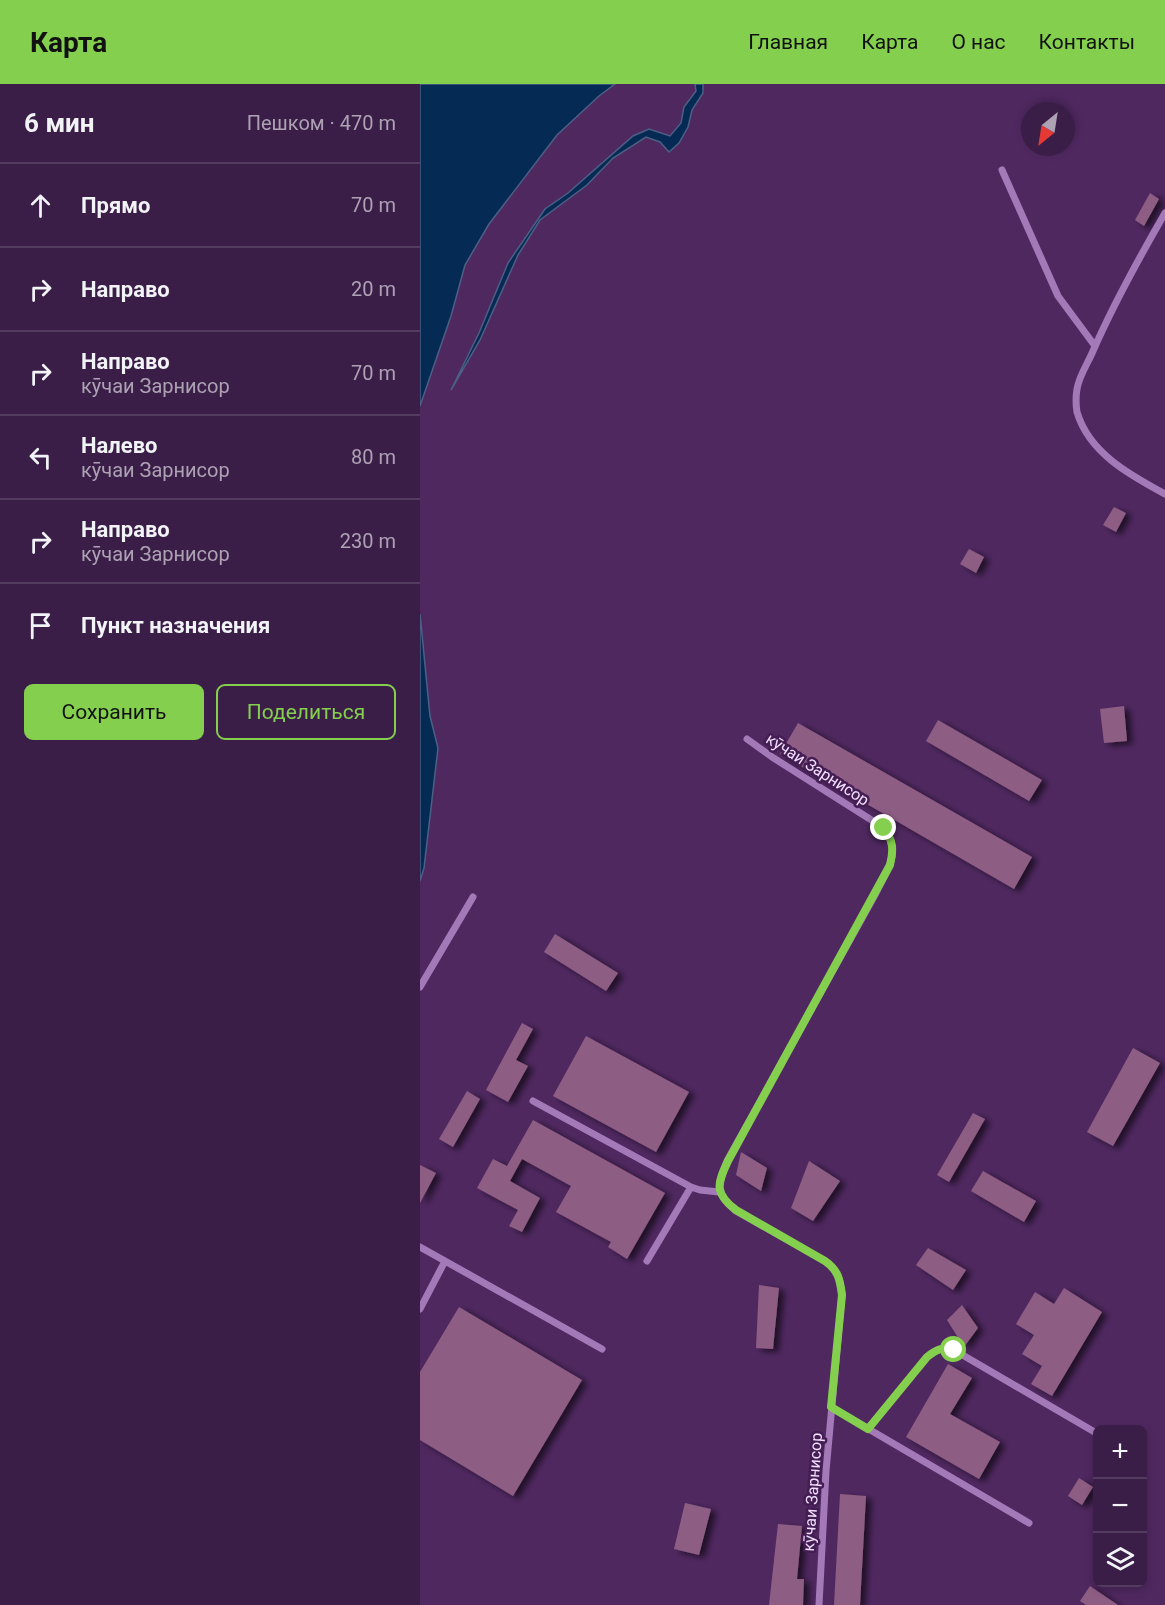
<!DOCTYPE html>
<html lang="ru">
<meta charset="utf-8">
<style>
:root{--surface:#3b1e48;--page:#462b52;--text:#f1f3f6;--muted:#aca2b4;--line:#543c60;--accent:#84cf4d}
body{margin:0;font-family:Roboto,sans-serif;background:var(--page);color:var(--text)}
.controls{position:absolute;right:18px;bottom:18px;display:grid;overflow:hidden;border-radius:9px;box-shadow:0 3px 9px #0003}
.controls button{width:54px;height:54px;display:grid;place-items:center;padding:0;border:0;border-bottom:2px solid var(--line);background:var(--surface);color:var(--text);font:30px sans-serif}
.compass{position:absolute;left:601px;top:18px;width:54px;height:54px;border-radius:50%;background:var(--surface);box-shadow:0 3px 9px #0003;rotate:210deg}
.stop{position:absolute;width:18px;height:18px;margin:-14px;border:4px solid #84cf4d;border-radius:50%;background:#fff}
.stop.end{background:#84cf4d;border-color:#fff;box-shadow:0 2px 6px #0008}
.list{margin:0;padding:0;list-style:none}
h2{display:flex;justify-content:space-between;align-items:center;height:78px;margin:0;padding:0 24px;font-size:26px}
h2 small{font-size:20px;font-weight:400;color:var(--muted)}
.list li{display:grid;grid-template-columns:39px 1fr auto;gap:18px;align-items:center;box-sizing:border-box;height:84px;padding:0 24px;border-top:2px solid var(--line)}
.list b{display:block;font-size:22px;white-space:nowrap}
.list p{margin:0;font-size:20px;white-space:nowrap;color:var(--muted)}
.list em{font-size:20px;font-style:normal;color:var(--muted)}
.actions{display:flex;gap:12px;padding:18px 24px}
.actions a{flex:1;padding:14px 0;border:2px solid var(--accent);border-radius:9px;text-align:center;font-size:21px;color:var(--accent)}
.actions .main{background:var(--accent);color:#111}
.icon{flex:none;width:33px;height:33px;fill:none;stroke:currentColor;stroke-width:2;stroke-linecap:round;stroke-linejoin:round}
.map{position:relative;flex:none;width:745px;height:1521px;overflow:hidden}
header{display:flex;align-items:center;gap:36px;box-sizing:border-box;height:84px;padding:0 30px;background:var(--accent);color:#111}
header strong{font-size:28px}
nav{display:flex;gap:33px;margin-inline-start:auto;font-size:21px}
main{display:flex}
aside{flex:1;background:var(--surface)}
.map>svg:first-child{display:block}
.water{fill:#052a53;stroke:#4c6085;stroke-width:1.5}
.building{fill:#8e5d84;filter:url(#shadow)}
.lines{fill:none;stroke-linecap:round;stroke-linejoin:round}
.service{stroke:#a379b8;stroke-width:7}
.route{stroke:#84cf4d;stroke-width:8}
.labels{text-anchor:middle;stroke-width:5;stroke-linejoin:round;paint-order:stroke}
.street-label{font-size:16px;fill:#f1dffb;stroke:#441d55}
</style>
<header>
<strong>Карта</strong>
<nav><a>Главная</a><a>Карта</a><a>О нас</a><a>Контакты</a></nav>
</header>
<main>
<aside>
<h2>6 мин<small>Пешком · 470 m</small></h2>
<ul class="list">
<li><svg class="icon" aria-label="ahead" viewBox="0 0 24 24"><path d="M12 20V5M6 11l6-6 6 6"/></svg><div><b>Прямо</b></div><em>70 m</em></li>
<li><svg class="icon" aria-label="right" viewBox="0 0 24 24"><path d="M7 20v-9h11M14 6l5 5-5 5"/></svg><div><b>Направо</b></div><em>20 m</em></li>
<li><svg class="icon" aria-label="right" viewBox="0 0 24 24"><path d="M7 20v-9h11M14 6l5 5-5 5"/></svg><div><b>Направо</b><p>кӯчаи Зарнисор</p></div><em>70 m</em></li>
<li><svg class="icon" aria-label="left" viewBox="0 0 24 24"><path d="M17 20v-9H6M10 6l-5 5 5 5"/></svg><div><b>Налево</b><p>кӯчаи Зарнисор</p></div><em>80 m</em></li>
<li><svg class="icon" aria-label="right" viewBox="0 0 24 24"><path d="M7 20v-9h11M14 6l5 5-5 5"/></svg><div><b>Направо</b><p>кӯчаи Зарнисор</p></div><em>230 m</em></li>
<li><svg class="icon" aria-label="arrive" viewBox="0 0 24 24"><path d="M6 21V4h12l-3 4 3 4H6"/></svg><div><b>Пункт назначения</b></div></li>
</ul>
<div class="actions"><a class="main">Сохранить</a><a>Поделиться</a></div>
</aside>
<div class="map">
<svg width="745" height="1521" viewBox="0 0 745 1521">
<defs>
<filter id="shadow"><feDropShadow dx="5.5" dy="3" stdDeviation="3" flood-color="#0009"/></filter>
</defs>
<rect width="100%" height="100%" fill="#4f2860"/>
<path class="water" d="M0,0H195L179,12L137,51L69,140L45,181L31,232L0,322Z
M275,0H283V9L272,26L268,43L259,59L249,68L240,58L226,53L193,74L167,101L120,136L98,171L60,256L31,306L59,249L88,179L125,125L148,109L213,52L229,45L250,52L261,39L264,23L276,7Z
M0,530L10,632L18,664L4,784L0,797Z"/>
<path class="building" d="M730,109L739,115L724,142L715,136Z
M694,423L706,429L696,448L683,441Z
M549,465L564,473L556,489L540,480Z
M704,622L707,657L684,659L680,625Z
M518,636L622,696L609,717L506,657Z
M378,639L612,773L594,805L360,670Z
M135,850L198,889L186,907L124,868Z
M102,939L113,945L96,976L108,982L88,1018L66,1006Z
M166,952L269,1008L236,1068L133,1012Z
M713,964L740,979L693,1062L667,1048Z
M47,1007L60,1015L33,1063L19,1055Z
M553,1029L565,1035L529,1098L517,1091Z
M113,1036L245,1109L207,1175L188,1163L191,1158L136,1128L151,1102L102,1075L90,1097L120,1114L102,1148L89,1142L98,1126L57,1104L73,1075L87,1082Z
M321,1068L347,1084L341,1107L316,1091Z
M389,1077L420,1097L393,1137L371,1124Z
M0,1081L16,1089L0,1119Z
M563,1087L616,1117L604,1138L551,1107Z
M508,1164L546,1186L533,1206L496,1181Z
M339,1201L359,1204L353,1265L336,1264Z
M644,1204L682,1228L632,1312L611,1300L622,1282L602,1270L614,1251L596,1240L615,1208L634,1220Z
M542,1221L558,1244L544,1263L527,1236Z
M39,1223L162,1296L93,1412L0,1356V1288Z
M528,1280L552,1294L530,1330L580,1358L559,1395L486,1353Z
M659,1394L673,1403L662,1421L648,1412Z
M420,1410L446,1412L440,1521H414Z
M265,1419L291,1425L279,1471L254,1465Z
M358,1440L382,1442L377,1495H384L383,1521H349Z
M670,1502L698,1521H666L660,1517Z"/>
<g class="lines">
<path class="service" d="M582,86L638,212L675,262
M745,129C719,174 694,219 673,267C668,279 659,292 657,305C656,311 656,322 657,328C669,369 710,391 745,410
M327,655L352,673L464,744C482,769 468,784 456,809L307,1077C298,1100 294,1110 316,1127L405,1177C418,1186 420,1195 422,1211L406,1387L399,1521
M0,903L53,813
M113,1017L271,1103L280,1106L299,1108
M0,1163L182,1265
M227,1177L271,1103
M0,1225L25,1177
M411,1323L609,1439
M448,1345L507,1273C517,1265 522,1263 534,1266L678,1350"/>
</g>
<g class="lines">
<path class="route" d="M464,744C473,757 474,765 470,781L308,1077C297,1100 294,1109 316,1126L405,1177C418,1186 420,1195 422,1211L411,1323L448,1345L507,1273C517,1265 522,1263 534,1266"/>
</g>
<g class="labels">
<g class="street-label">
<text transform="translate(398 685) rotate(33)" y="6">кӯчаи Зарнисор</text>
<text transform="translate(392 1408) rotate(-86)" y="6">кӯчаи Зарнисор</text>
</g>
</g>
</svg>
<div class="controls">
<button>+</button>
<button>−</button>
<button><svg class="icon" aria-label="layers" viewBox="0 0 24 24"><path d="M12 4l9 5-9 5-9-5zM3 14l9 5 9-5"/></svg></button>
</div>
<svg class="compass" viewBox="-18 -18 36 36"><path d="M0-13l5 13h-10z" fill="#e53935"/><path d="M0 13l5-13h-10z" fill="#aca2b4"/></svg>
<div class="stop" style="left:534px;top:1266px"></div>
<div class="stop end" style="left:464px;top:744px"></div>
</div>
</main>
